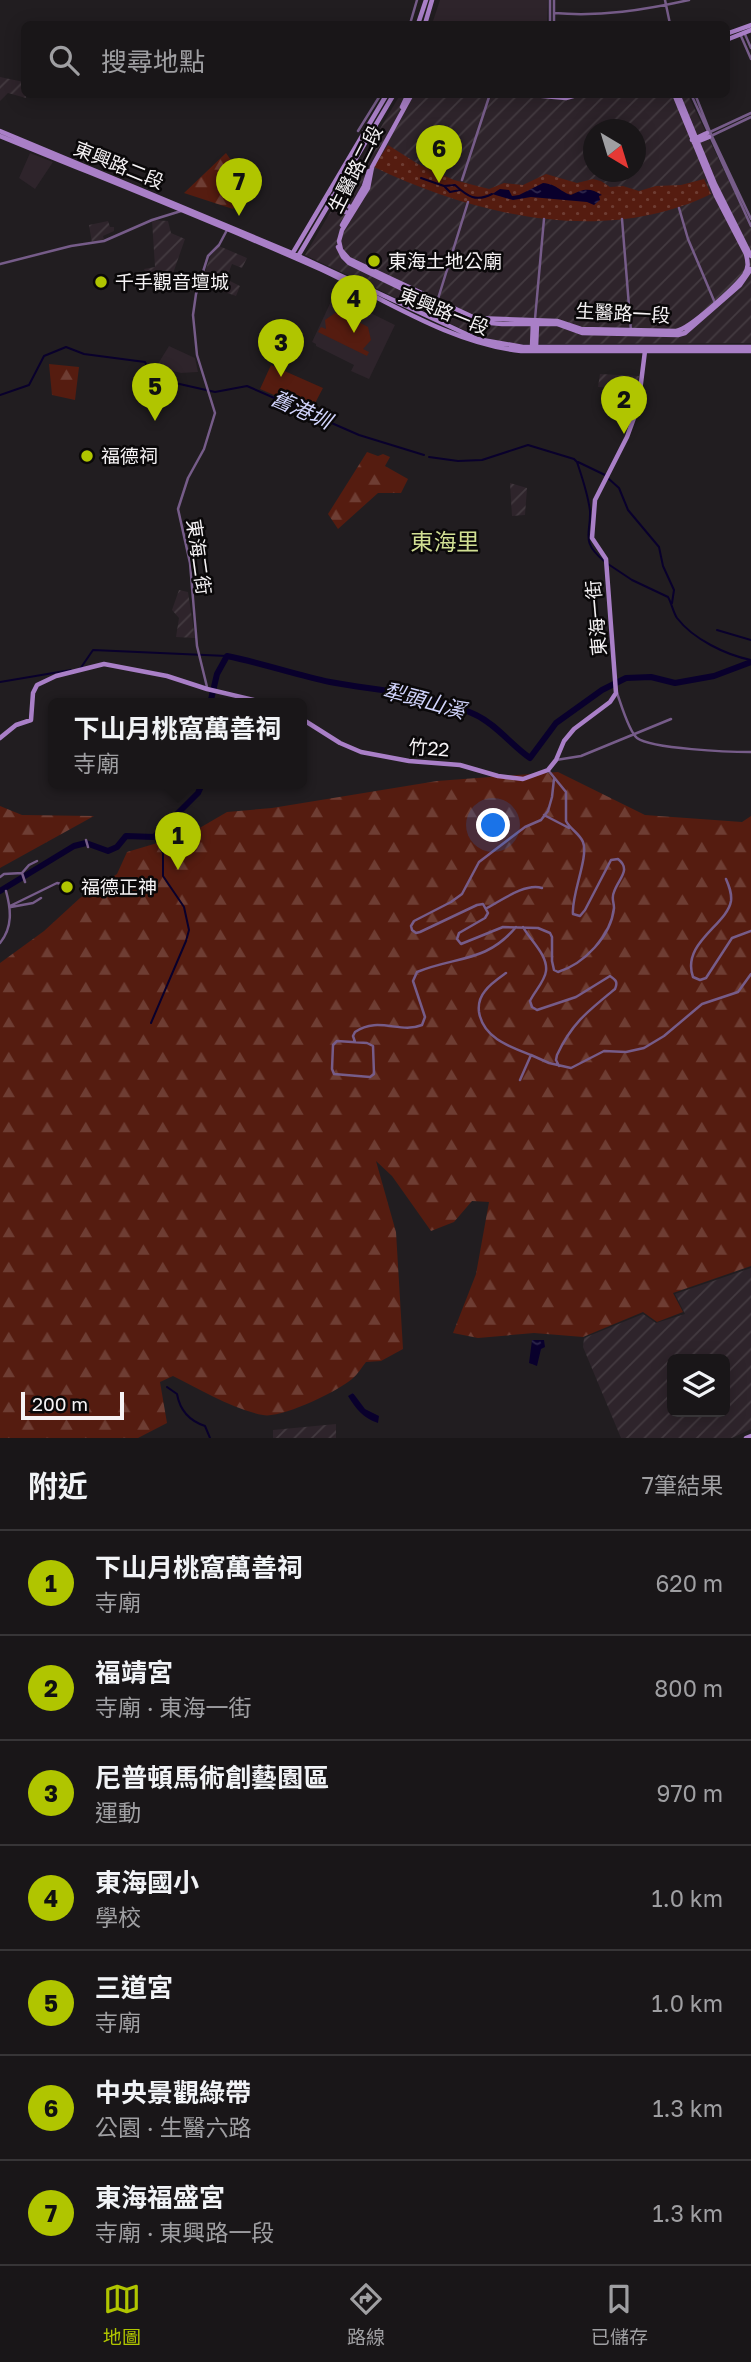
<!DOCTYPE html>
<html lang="zh-TW">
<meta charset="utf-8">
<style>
:root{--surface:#191618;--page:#221f21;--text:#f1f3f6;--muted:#9f9fa2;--line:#373537;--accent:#b0c500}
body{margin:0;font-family:"Golos Text","Noto Sans TC",sans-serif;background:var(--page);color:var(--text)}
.controls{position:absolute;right:21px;bottom:21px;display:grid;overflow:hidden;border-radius:10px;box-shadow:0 4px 18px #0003}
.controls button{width:63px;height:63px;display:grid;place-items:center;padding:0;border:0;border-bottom:2px solid var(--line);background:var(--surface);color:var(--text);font:35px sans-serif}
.compass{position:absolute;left:583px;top:119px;width:63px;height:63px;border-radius:50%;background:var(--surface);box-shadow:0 4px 18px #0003;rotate:142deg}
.scale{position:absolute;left:21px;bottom:18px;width:103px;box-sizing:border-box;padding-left:7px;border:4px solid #f5f2f4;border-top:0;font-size:19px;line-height:24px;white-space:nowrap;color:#f5f2f4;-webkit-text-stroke:5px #0a0809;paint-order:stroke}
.you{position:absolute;left:494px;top:826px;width:24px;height:24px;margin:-18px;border:5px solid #fff;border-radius:50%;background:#1a73e8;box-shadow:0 0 0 10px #1a73e833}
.badge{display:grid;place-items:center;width:46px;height:46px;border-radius:50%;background:var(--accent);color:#111;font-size:23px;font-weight:700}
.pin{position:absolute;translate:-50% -58px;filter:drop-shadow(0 2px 4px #0008)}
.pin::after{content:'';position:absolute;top:37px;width:24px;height:21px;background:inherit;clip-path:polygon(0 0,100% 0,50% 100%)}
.popup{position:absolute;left:48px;top:698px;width:259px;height:91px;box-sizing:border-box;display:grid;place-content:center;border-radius:10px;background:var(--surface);filter:drop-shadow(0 2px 5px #0005);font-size:23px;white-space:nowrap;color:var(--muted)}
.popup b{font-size:26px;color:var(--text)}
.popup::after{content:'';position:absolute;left:50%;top:100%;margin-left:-14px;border:14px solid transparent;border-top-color:var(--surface)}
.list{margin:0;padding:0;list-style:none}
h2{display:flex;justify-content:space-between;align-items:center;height:91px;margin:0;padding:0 28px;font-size:30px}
h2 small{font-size:23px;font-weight:400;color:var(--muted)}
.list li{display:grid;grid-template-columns:46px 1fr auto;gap:21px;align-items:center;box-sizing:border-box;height:105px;padding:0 28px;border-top:2px solid var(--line)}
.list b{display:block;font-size:26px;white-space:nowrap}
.list p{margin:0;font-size:23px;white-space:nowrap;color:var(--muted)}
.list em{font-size:23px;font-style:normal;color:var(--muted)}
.icon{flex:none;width:38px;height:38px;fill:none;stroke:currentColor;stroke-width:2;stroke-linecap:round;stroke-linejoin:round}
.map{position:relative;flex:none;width:751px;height:1438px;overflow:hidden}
.search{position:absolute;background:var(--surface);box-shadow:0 4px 18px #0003;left:21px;right:21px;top:21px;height:77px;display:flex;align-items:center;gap:18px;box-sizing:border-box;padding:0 24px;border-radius:10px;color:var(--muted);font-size:26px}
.sheet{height:826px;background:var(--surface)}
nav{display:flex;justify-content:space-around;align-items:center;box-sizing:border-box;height:98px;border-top:2px solid var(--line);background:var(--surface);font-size:19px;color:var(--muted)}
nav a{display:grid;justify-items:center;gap:4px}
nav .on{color:var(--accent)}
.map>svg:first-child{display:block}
.built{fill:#2e242b}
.industrial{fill:url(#industrial-furrows);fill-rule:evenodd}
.grass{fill:#551c10}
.forest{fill:url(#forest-firs)}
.park{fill:url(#park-dots)}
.water{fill:url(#water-ripples)}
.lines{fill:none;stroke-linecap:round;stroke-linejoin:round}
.stream{stroke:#09002c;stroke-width:2}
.river{stroke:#09002c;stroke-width:6}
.street{stroke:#765c89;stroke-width:2.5}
.secondary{stroke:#a97fc7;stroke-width:4.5}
.poi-dot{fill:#b0c500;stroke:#0a0809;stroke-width:2.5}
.labels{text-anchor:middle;stroke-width:5;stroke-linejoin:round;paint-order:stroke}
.street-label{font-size:19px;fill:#f5f2f4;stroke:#0a0809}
.poi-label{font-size:19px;fill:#f5f2f4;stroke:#0a0809;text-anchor:start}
.water-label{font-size:21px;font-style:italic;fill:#d1d4fc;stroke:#0a0809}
.quarter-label{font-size:23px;fill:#d1df93;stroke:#0a0809}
</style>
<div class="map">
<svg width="751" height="1438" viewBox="0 0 751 1438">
<defs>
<pattern id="industrial-furrows" width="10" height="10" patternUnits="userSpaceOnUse" patternTransform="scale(1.75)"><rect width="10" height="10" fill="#2e242b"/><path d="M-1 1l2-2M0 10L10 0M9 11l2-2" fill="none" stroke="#433a40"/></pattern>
<pattern id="forest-firs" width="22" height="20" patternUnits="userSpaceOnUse" patternTransform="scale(1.75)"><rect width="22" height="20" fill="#551c10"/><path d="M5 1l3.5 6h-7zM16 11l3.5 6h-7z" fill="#6e3d33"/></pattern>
<pattern id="park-dots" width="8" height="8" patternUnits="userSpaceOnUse" patternTransform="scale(1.75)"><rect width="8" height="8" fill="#551c10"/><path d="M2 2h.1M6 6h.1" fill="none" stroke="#6e3d33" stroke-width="1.8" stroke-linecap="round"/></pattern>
<pattern id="water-ripples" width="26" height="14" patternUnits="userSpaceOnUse" patternTransform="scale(1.75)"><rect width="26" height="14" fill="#09002c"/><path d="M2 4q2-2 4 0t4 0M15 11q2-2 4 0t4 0" fill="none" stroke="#2d264b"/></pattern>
</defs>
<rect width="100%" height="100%" fill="#211d20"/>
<path class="built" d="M440,0H548L547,24H432Z
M30,153L53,162L35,189L19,178Z
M334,295L395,325L369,379L351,371L354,365L316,346V344L312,342Z
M169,346L195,358L198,372L181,373L156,367Z"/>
<path class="industrial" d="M0,77L24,82L26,98L8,93L0,101Z
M400,95H688L751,227V343L510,344L475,335L305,255ZM594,130H636V172H594Z
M152,220L168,221L171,233L185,239L170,282L152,286L144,269L155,267Z
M108,221L110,227H114V231L103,236L105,242L92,243L89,225Z
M219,246L247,258L242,268L232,264L226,279L240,286L236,296L201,284L210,257Z
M600,374L639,376L638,390L598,387Z
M510,483L527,488L525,515L512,516Z
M179,590L188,592L195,638L176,637L179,618L172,610Z
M751,1268V1429L732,1438H621L583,1347L584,1338L643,1314L656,1323L685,1314L675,1294ZM672,1359H725V1412H672Z
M336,1424V1438H273V1430Z"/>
<path class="grass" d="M335,313H342L368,327L371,340L363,349L369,352L367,356L318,332L321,327L326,329L325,320Z
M271,365L323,388L311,411L260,389Z"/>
<path class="forest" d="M226,153L247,183L233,209L184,193Z
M49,364L79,367L75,400L52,395Z
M367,452L378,456L383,454L390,457L385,466L408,479L401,493H378L338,529L328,514Z
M558,772L645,815L742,822L751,816V1266L673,1293L683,1312L657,1322L643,1312L583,1337L534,1333L478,1338L453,1333L476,1274L489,1202L472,1201L454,1222L431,1231L392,1176L376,1161L396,1232L403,1349L381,1361L366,1362C362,1367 358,1374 352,1379C338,1391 281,1419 263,1415C232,1409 201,1390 173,1376L160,1382L167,1423L138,1438H0V963L44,931L80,898L117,874L127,852L191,833L227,812L272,808L437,781Z
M0,806L22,815L94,816L0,868Z"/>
<path class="park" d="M388,145L418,164L454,180L489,189L504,183L523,185L546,174L577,183L593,179L601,181L610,187L623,186L639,191L656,186L681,185L704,179L711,194C605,246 476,216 374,167Z"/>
<path class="water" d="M543,183C557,184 559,191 571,195C585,188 590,188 602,195L599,196L600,200L594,205L587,202L531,197L513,200L492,194L500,189L509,190L512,196L519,195Z
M532,1340H544L545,1347L541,1349L537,1366L529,1363Z
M353,1393L365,1409L379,1416L378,1423C363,1418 356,1409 348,1396Z"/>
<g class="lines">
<path class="stream" d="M421,178L444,186L455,185C468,197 476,202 492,194
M445,187L450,192L460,190
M0,395L29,385L44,356L66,347L84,354L145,362L153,378L215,392L247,386L359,435L424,455
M429,457L458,461L482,460L528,445L574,459L577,462C582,477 588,494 590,511C591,534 580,541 604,561
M578,462L605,475
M609,479L619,488L628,510L659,547L663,566L674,590L672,603
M608,564L632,580L668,597C672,604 673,612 677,618C693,639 726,655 751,660
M717,630L751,640
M80,669L93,650L227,656
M0,682L71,670
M151,1023L186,941L189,930L184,907L163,876V853L154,837
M167,1387L177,1394C180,1411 190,1421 205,1426L210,1438"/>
<path class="river" d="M210,704L217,674L227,656C262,663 296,675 330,682C378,691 432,693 476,715C497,725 511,745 530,758L556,723L602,690L626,678L651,677L675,683L714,676L751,662
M0,891L74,846L86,843L108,851L117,847L126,836L154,837L198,793L202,784"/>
<path class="street" d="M665,0L670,24
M554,13C601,17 644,10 689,0
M410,24L417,0
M550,24V0
M554,24V0
M744,32L751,48
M741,36L751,59
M691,94L751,226
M695,94L710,132L751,219
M358,131L381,94
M710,132L751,113
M713,135L751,117
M462,180L490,94
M679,208L688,239L715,303
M622,219L631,331
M0,264L71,246L104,241L152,220L181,211
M437,302L468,202
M535,319L544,219
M207,687L197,646L190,563L178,509L188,478L204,449L215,413L197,355L193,315L196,294L208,256L219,245L227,230
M617,693C621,704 629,732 637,738C652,749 730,752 751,752
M556,760L581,756L671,719
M548,770L566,792V821C570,829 580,834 583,842C589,857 571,895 573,914L580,916L585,910L611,860L618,859C632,870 618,879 614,892C611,898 614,902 614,908C611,936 584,964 558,972L554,970L552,961V937L550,933L538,928L503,927L461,944L457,939L459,933L485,918L488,913L483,904L477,905L420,932L416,933L412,930L411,926L414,921L451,902L462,894L479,862L525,827L541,820L548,811L552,797L554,779
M544,815L569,828
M86,840L88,847
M0,877L4,874L22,873
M726,879C729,886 732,893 731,901C727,925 681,943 693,977L700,980L706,978L732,938L751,931
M25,882L22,873L29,865L37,861
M10,906L57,883L66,885
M11,907L33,903L41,898
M487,908C502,900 525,883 542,888
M523,927C530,940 548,955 546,971C545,981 534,992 530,1001L532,1007L537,1010L576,997L610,976C616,980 618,982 615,989C588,1011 572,1023 557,1055L556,1060L559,1066
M0,943C13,927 11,909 6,891
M506,973C499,978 490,984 485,991C480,997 478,1004 479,1012C483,1038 510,1047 531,1055
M337,1041L367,1043L373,1046L374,1074L370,1077L334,1074L332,1069L333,1045Z
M355,1042L353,1036L355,1032C378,1016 400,1034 422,1025L425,1017L413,981L417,972C456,956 486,963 516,927
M520,1080L531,1055L549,1063L571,1068L604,1051L626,1052L644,1048L664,1036L702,1004L738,992L751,974"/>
<path class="secondary" d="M418,24L426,0
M425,24L432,0
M726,34L751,25
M726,40L751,30
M412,94L372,167L368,188L342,230L339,241L341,250L349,259L475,318L557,321L581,329L676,331C690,329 735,287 744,275C749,268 748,262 746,254L716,196L674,94
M521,94L566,98L580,94
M561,94H564
M678,94L715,184L751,256
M402,107L408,94
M0,131L292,253L477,339L523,347H751
M0,136C107,180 215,222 320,269C385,299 449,343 521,351H751
M692,140L707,133
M694,143L709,137
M333,196L353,209
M329,202L349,214
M342,225L364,186L369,171
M338,247L343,257L349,263L468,321L502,324H557L582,333L678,335L685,333L740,285L751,269
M291,256L387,94
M297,258L394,94
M532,347L533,321
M536,347L537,324
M302,719L340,743L361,752L409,761L460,765L498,776L523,779L548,770L556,760L564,741L574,729L610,702L616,693L606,559L592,538L595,500L627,437L638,407L645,351
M0,738L16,725L31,720L33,693L37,685L56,676L104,664L167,676L207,689L271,704
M746,1438L751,1436"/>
</g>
<g class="poi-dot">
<circle cx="374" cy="261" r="7"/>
<circle cx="101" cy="282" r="7"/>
<circle cx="87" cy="456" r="7"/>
<circle cx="67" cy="887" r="7"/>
</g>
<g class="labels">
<g class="street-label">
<text transform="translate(119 165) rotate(22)" y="7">東興路二段</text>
<text transform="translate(355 169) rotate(-63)" y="7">生醫路二段</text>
<text transform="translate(444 311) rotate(22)" y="7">東興路一段</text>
<text transform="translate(623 313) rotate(3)" y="7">生醫路一段</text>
<text transform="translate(199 557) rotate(82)" y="7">東海二街</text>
<text transform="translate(596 618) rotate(-95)" y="7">東海一街</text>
<text transform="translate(429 748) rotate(5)" y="7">竹22</text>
</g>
<g class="poi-label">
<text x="388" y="268">東海土地公廟</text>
<text x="115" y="289">千手觀音壇城</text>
<text x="101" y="463">福德祠</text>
<text x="81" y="894">福德正神</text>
</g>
<g class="water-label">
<text transform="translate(301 410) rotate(24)" y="7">舊港圳</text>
<text transform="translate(424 701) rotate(15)" y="7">犁頭山溪</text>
</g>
<g class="quarter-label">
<text x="445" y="550">東海里</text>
</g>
</g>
</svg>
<div class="controls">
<button><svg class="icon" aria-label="layers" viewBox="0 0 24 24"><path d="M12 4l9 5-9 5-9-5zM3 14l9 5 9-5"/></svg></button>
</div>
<svg class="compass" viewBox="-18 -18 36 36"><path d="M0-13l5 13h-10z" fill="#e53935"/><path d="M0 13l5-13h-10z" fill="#9f9fa2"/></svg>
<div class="scale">200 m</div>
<div class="you"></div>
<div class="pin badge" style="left:178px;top:870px">1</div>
<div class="popup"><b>下山月桃窩萬善祠</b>寺廟</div>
<div class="pin badge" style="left:624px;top:434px">2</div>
<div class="pin badge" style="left:281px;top:377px">3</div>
<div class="pin badge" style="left:354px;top:333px">4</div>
<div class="pin badge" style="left:155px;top:421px">5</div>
<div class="pin badge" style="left:439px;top:183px">6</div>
<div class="pin badge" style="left:239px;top:216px">7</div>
<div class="search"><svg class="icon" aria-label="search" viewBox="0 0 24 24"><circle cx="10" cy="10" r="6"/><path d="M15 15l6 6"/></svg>搜尋地點</div>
</div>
<section class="sheet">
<h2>附近<small>7筆結果</small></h2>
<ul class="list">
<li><span class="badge">1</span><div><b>下山月桃窩萬善祠</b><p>寺廟</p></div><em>620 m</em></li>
<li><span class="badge">2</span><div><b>福靖宮</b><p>寺廟 · 東海一街</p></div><em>800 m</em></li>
<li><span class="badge">3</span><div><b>尼普頓馬術創藝園區</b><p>運動</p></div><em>970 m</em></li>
<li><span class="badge">4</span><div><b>東海國小</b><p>學校</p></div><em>1.0 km</em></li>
<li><span class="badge">5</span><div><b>三道宮</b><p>寺廟</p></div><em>1.0 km</em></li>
<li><span class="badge">6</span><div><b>中央景觀綠帶</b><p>公園 · 生醫六路</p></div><em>1.3 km</em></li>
<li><span class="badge">7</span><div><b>東海福盛宮</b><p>寺廟 · 東興路一段</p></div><em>1.3 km</em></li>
</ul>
</section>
<nav>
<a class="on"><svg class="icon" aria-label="map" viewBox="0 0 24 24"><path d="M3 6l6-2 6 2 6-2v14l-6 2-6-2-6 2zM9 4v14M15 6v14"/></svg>地圖</a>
<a><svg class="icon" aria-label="directions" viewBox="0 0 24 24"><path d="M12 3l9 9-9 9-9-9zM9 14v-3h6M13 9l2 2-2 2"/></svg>路線</a>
<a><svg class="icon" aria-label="saved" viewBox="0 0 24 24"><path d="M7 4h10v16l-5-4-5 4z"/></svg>已儲存</a>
</nav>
